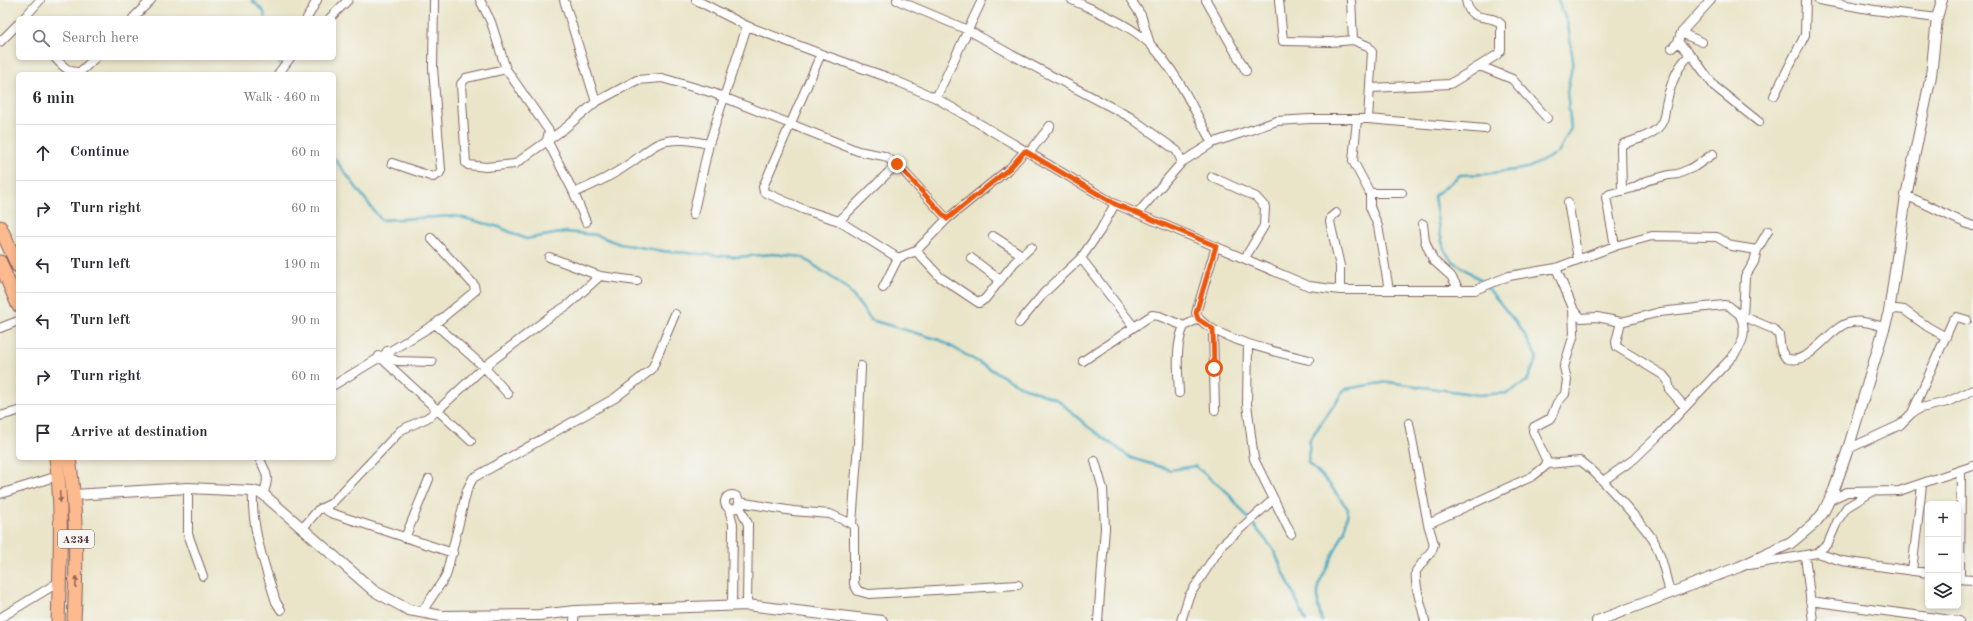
<!DOCTYPE html>
<meta charset="utf-8">
<style>
:root{--surface:#fff;--page:#f7f7f7;--text:#2b2b33;--muted:#7c7c81;--line:#e1e1e2}
body{margin:0;font-family:"Old Standard TT",serif;background:var(--page);color:var(--text)}
.controls{position:absolute;right:12px;bottom:12px;display:grid;overflow:hidden;border-radius:6px;box-shadow:0 2px 6px #0003}
.controls button{width:36px;height:36px;display:grid;place-items:center;padding:0;border:0;border-bottom:1px solid var(--line);background:var(--surface);color:var(--text);font:20px sans-serif}
.stop{position:absolute;width:12px;height:12px;margin:-9px;border:3px solid #ea580c;border-radius:50%;background:#fff}
.stop.end{background:#ea580c;border-color:#fff;box-shadow:0 1px 4px #0008}
.list{margin:0;padding:0;list-style:none}
h2{display:flex;justify-content:space-between;align-items:center;height:52px;margin:0;padding:0 16px;font-size:17px}
h2 small{font-size:13px;font-weight:400;color:var(--muted)}
.list li{display:grid;grid-template-columns:26px 1fr auto;gap:12px;align-items:center;box-sizing:border-box;height:56px;padding:0 16px;border-top:1px solid var(--line)}
.list b{display:block;font-size:15px;white-space:nowrap}
.list em{font-size:13px;font-style:normal;color:var(--muted)}
.icon{flex:none;width:22px;height:22px;fill:none;stroke:currentColor;stroke-width:2;stroke-linecap:round;stroke-linejoin:round}
.map{position:relative;flex:none;width:1973px;height:621px;overflow:hidden}
.search{position:absolute;background:var(--surface);box-shadow:0 2px 6px #0003;left:16px;top:16px;width:320px;height:44px;display:flex;align-items:center;gap:10px;box-sizing:border-box;padding:0 14px;border-radius:6px;color:var(--muted);font-size:15px}
.panel{position:absolute;background:var(--surface);box-shadow:0 2px 6px #0003;left:16px;top:72px;width:320px;height:388px;border-radius:6px}
.map>svg:first-child{display:block}
.lines{fill:none;stroke-linecap:round;stroke-linejoin:round}
.stream{stroke:#42a7c2;stroke-width:2.5}
.minor-casing{stroke:#826462;stroke-width:10}
.tertiary-casing{stroke:#826462;stroke-width:12}
.trunk-casing{stroke:#826462;stroke-width:15}
.minor{stroke:#fff;stroke-width:8}
.tertiary{stroke:#fff;stroke-width:10}
.trunk{stroke:#fcba8e;stroke-width:13}
.oneway{fill:#9a6558}
.route{stroke:#ea580c;stroke-width:5}
.labels{text-anchor:middle;stroke-width:3.5;stroke-linejoin:round;paint-order:stroke}
.shield{fill:#f6f6f2;stroke:#7e6067;stroke-width:1}
.shield-label{font-size:11px;font-weight:bold;fill:#4a1f2b}
</style>
<div class="map">
<svg width="1973" height="621" viewBox="0 0 1973 621">
<rect width="100%" height="100%" fill="#f6f6f2"/>
<filter id="ink" filterUnits="userSpaceOnUse"><feTurbulence type="fractalNoise" baseFrequency=".025" numOctaves="2"/><feDisplacementMap in="SourceGraphic" scale="8" xChannelSelector="R" yChannelSelector="G"/><feConvolveMatrix kernelMatrix="1 2 1 2 8 2 1 2 1" color-interpolation-filters="sRGB"/></filter>
<filter id="wash" filterUnits="userSpaceOnUse"><feTurbulence type="fractalNoise" baseFrequency=".012" numOctaves="4" result="noise"/><feDisplacementMap in="SourceGraphic" scale="16" xChannelSelector="R" yChannelSelector="G"/><feGaussianBlur stdDeviation="0.9" result="paint"/><feColorMatrix in="noise" values="0 0 0 0 0 0 0 0 0 0 0 0 0 0 0 0 0 1.4 0 .05"/><feComposite in="paint" operator="in"/></filter>
<g filter="url(#wash)">
<rect width="100%" height="100%" fill="#eae5c9"/>
<g class="lines">
<path class="stream" d="M252,0L264,12L265,18
M276,58L281,66
M334,158L381,220L456,216L499,227L526,239L566,232L596,235L620,244L663,251L738,257L773,254L802,257L847,288L871,320L940,340L1020,386L1058,400L1087,426L1131,458L1171,470L1195,466L1227,492L1273,549L1306,621
M1484,284C1475,274 1454,264 1449,257C1439,243 1437,213 1434,196L1460,175L1485,174L1528,168L1558,153L1571,128L1567,92L1573,61L1568,25L1558,0
M1322,621L1318,606V586L1345,530L1348,509L1327,481L1308,463L1310,439L1345,389L1388,382L1479,395L1508,393L1527,381L1537,358L1522,330L1487,287"/>
</g>
</g>
<g filter="url(#ink)">
<g class="lines">
<defs>
<path id="minor" d="M480,0L491,22L506,69L549,131L547,140L574,193L586,222
M564,0L596,102
M696,0L747,26L821,54L887,77L936,98L1115,204L1309,286L1340,290H1475L1509,276L1556,268L1615,246L1652,236L1717,237L1732,246L1757,250
M897,0L968,30L1012,55L1130,117L1177,151L1182,162
M1072,0C1098,12 1130,24 1151,45C1178,73 1194,110 1212,143
M1131,0L1141,15L1150,44
M1206,0L1246,71
M1279,0L1283,41L1331,42L1353,40L1368,46L1372,52L1368,119
M1351,0L1353,40
M1819,0L1874,10L1937,18
M24,18L40,0
M133,18L151,0
M307,18L317,0
M330,18L348,0
M1681,33L1702,42
M0,42L18,24
M1678,42L1693,57L1714,86L1759,122
M1672,48L1678,42L1681,33L1711,0
M821,54L763,187L764,192L805,210L839,221L898,258
M55,58C62,65 68,73 80,72L95,58
M1480,66L1512,79L1547,118
M506,69L466,78L461,84L466,163L468,165L486,167L515,164L564,129L596,102L637,80L662,78L713,93L858,151L884,156L897,164L947,219
M278,74L290,58
M1371,88L1450,84L1497,55L1501,50V24C1489,12 1470,25 1466,0
M1774,96L1805,35L1806,0
M936,98L982,0
M1357,119L1353,161L1370,193V207L1378,226L1389,290
M1029,153L1050,126
M392,163L433,177L439,174L441,170L433,68L434,0
M1212,177L1256,197L1265,207L1264,226L1245,258
M1622,191L1621,148L1623,144C1635,140 1648,137 1657,129C1663,123 1664,118 1665,110C1668,93 1675,69 1688,57V52
M574,193C593,185 612,176 629,164C639,158 649,147 660,143C675,137 693,141 709,144
M1370,193H1402
M1906,196C1929,204 1950,218 1973,226
M1568,202L1578,259
M1138,213L1182,162L1212,143L1277,121L1310,119H1368L1485,129
M1336,213L1331,217L1330,222L1340,266V290
M693,215L709,144L747,26
M839,221L897,164
M1423,224L1425,241L1433,260L1451,276L1460,291
M993,236L1022,255
M1216,246L1196,313C1204,337 1285,354 1309,360
M1615,246L1606,197L1610,194L1633,188L1646,181L1669,175L1678,174L1694,167L1713,154
M916,251L940,277L979,303L985,299L1014,263L1031,247
M549,257L600,276L637,281
M971,258L1000,280
M1081,258L1134,327
M883,288L898,258L916,251L947,219L1010,168L1025,151
M1573,308L1581,318L1597,317L1621,322L1660,312L1724,305L1729,306L1740,315L1773,329L1779,335L1781,350L1786,358C1808,368 1829,328 1848,323C1860,319 1872,324 1884,327
M1889,312L1896,309L1904,310L1928,327L1946,337
M1743,316L1745,277L1754,262L1757,250L1768,231
M1621,322L1616,342L1617,347L1663,375L1668,381L1670,390L1685,407
M1019,323L1044,293L1081,258L1100,231L1115,204
M435,324L484,367L508,394
M0,328L18,321
M1213,329L1215,410
M1248,344L1247,404L1254,459L1291,534
M387,351L391,358L397,361L432,362
M379,356L471,441
M1083,361L1152,315L1159,316L1184,326
M861,366L858,443L852,524L854,528V584L858,591L869,594L1018,585
M334,385L435,324L475,291L474,285L431,238
M1179,393C1178,371 1175,347 1184,326L1198,319
M1912,413L1953,320L1957,317L1967,320
M0,416L18,411
M1409,423L1428,524L1434,544L1432,550L1416,571C1414,587 1422,605 1425,621
M1848,449L1900,425L1912,413L1921,408L1947,402L1973,390
M259,458C267,473 270,478 263,494
M1095,461L1103,489L1105,528L1098,621
M1548,464L1533,431L1534,427L1551,418L1557,403L1565,394L1567,380L1564,367L1574,334L1573,308L1556,268
M1603,481L1634,459L1656,438L1733,356C1744,342 1747,332 1740,315
M188,488V534L203,576
M253,491C251,529 265,566 276,602L281,610
M0,494L58,476
M725 502a7 7 0 1 1 14 0a7 7 0 1 1-14 0Z
M1830,500L1847,492L1899,491L1973,466
M739,502L793,511L830,514L852,524
M739,505L748,524L747,605
M323,508L331,513L453,553
M729,509L733,524L732,605
M1428,524L1533,476L1548,464L1580,461C1594,468 1647,529 1655,543C1663,559 1666,577 1670,594
M303,528L318,510L332,503L401,430L427,418L438,410L484,367L552,315L568,305L600,276
M405,538L429,479
M1817,553L1842,561L1928,573
M1805,556L1813,621
M1749,565L1817,553L1828,543L1838,520L1847,507L1870,493
M1912,571L1922,485
M1958,579L1973,580
M1960,579L1961,471
M1810,601L1959,621
M421,613L446,576L467,490L473,478L615,398L652,369L675,314
M0,618L59,582
M574,621L575,611
M1181,621L1189,596L1222,545L1274,499"/>
<path id="tertiary" d="M74,495L188,488L253,491L263,494L374,591L409,610L442,616L539,615L575,611L747,605L882,621
M1597,621L1739,567L1791,543L1815,523L1823,513L1834,490L1848,449L1889,312L1906,196L1931,76L1937,18L1942,0"/>
<path id="trunk" d="M0,227L18,266
M0,262L18,305
M56,458C63,512 60,566 58,621
M69,458C77,512 77,566 74,621"/>
</defs>
<use href="#minor" class="minor-casing"/>
<use href="#tertiary" class="tertiary-casing"/>
<use href="#trunk" class="trunk-casing"/>
<use href="#minor" class="minor"/>
<use href="#tertiary" class="tertiary"/>
<use href="#trunk" class="trunk"/>
</g>
<defs><path id="oneway-solid" d="M-6-.8H1V-3.2L6.5 0L1 3.2V.8H-6Z"/></defs>
<g class="oneway">
<use href="#oneway-solid" transform="translate(60 497) rotate(86)"/>
<use href="#oneway-solid" transform="translate(76 582) rotate(-88)"/>
</g>
</g>
<g class="lines" filter="url(#ink)">
<path class="route" d="M897,164L947,219L1010,168L1025,151L1115,204L1216,246L1196,313L1198,319L1213,329L1214,368"/>
</g>
<g class="labels">
<rect class="shield" x="58" y="530" width="36" height="18" rx="3"/>
<g class="shield-label">
<text x="76" y="543">A234</text>
</g>
</g>
</svg>
<div class="controls">
<button>+</button>
<button>−</button>
<button><svg class="icon" aria-label="layers" viewBox="0 0 24 24"><path d="M12 4l9 5-9 5-9-5zM3 14l9 5 9-5"/></svg></button>
</div>
<div class="stop" style="left:1214px;top:368px"></div>
<div class="stop end" style="left:897px;top:164px"></div>
<div class="search"><svg class="icon" aria-label="search" viewBox="0 0 24 24"><circle cx="10" cy="10" r="6"/><path d="M15 15l6 6"/></svg>Search here</div>
<section class="panel">
<h2>6 min<small>Walk · 460 m</small></h2>
<ul class="list">
<li><svg class="icon" aria-label="ahead" viewBox="0 0 24 24"><path d="M12 20V5M6 11l6-6 6 6"/></svg><div><b>Continue</b></div><em>60 m</em></li>
<li><svg class="icon" aria-label="right" viewBox="0 0 24 24"><path d="M7 20v-9h11M14 6l5 5-5 5"/></svg><div><b>Turn right</b></div><em>60 m</em></li>
<li><svg class="icon" aria-label="left" viewBox="0 0 24 24"><path d="M17 20v-9H6M10 6l-5 5 5 5"/></svg><div><b>Turn left</b></div><em>190 m</em></li>
<li><svg class="icon" aria-label="left" viewBox="0 0 24 24"><path d="M17 20v-9H6M10 6l-5 5 5 5"/></svg><div><b>Turn left</b></div><em>90 m</em></li>
<li><svg class="icon" aria-label="right" viewBox="0 0 24 24"><path d="M7 20v-9h11M14 6l5 5-5 5"/></svg><div><b>Turn right</b></div><em>60 m</em></li>
<li><svg class="icon" aria-label="arrive" viewBox="0 0 24 24"><path d="M6 21V4h12l-3 4 3 4H6"/></svg><div><b>Arrive at destination</b></div></li>
</ul>
</section>
</div>
